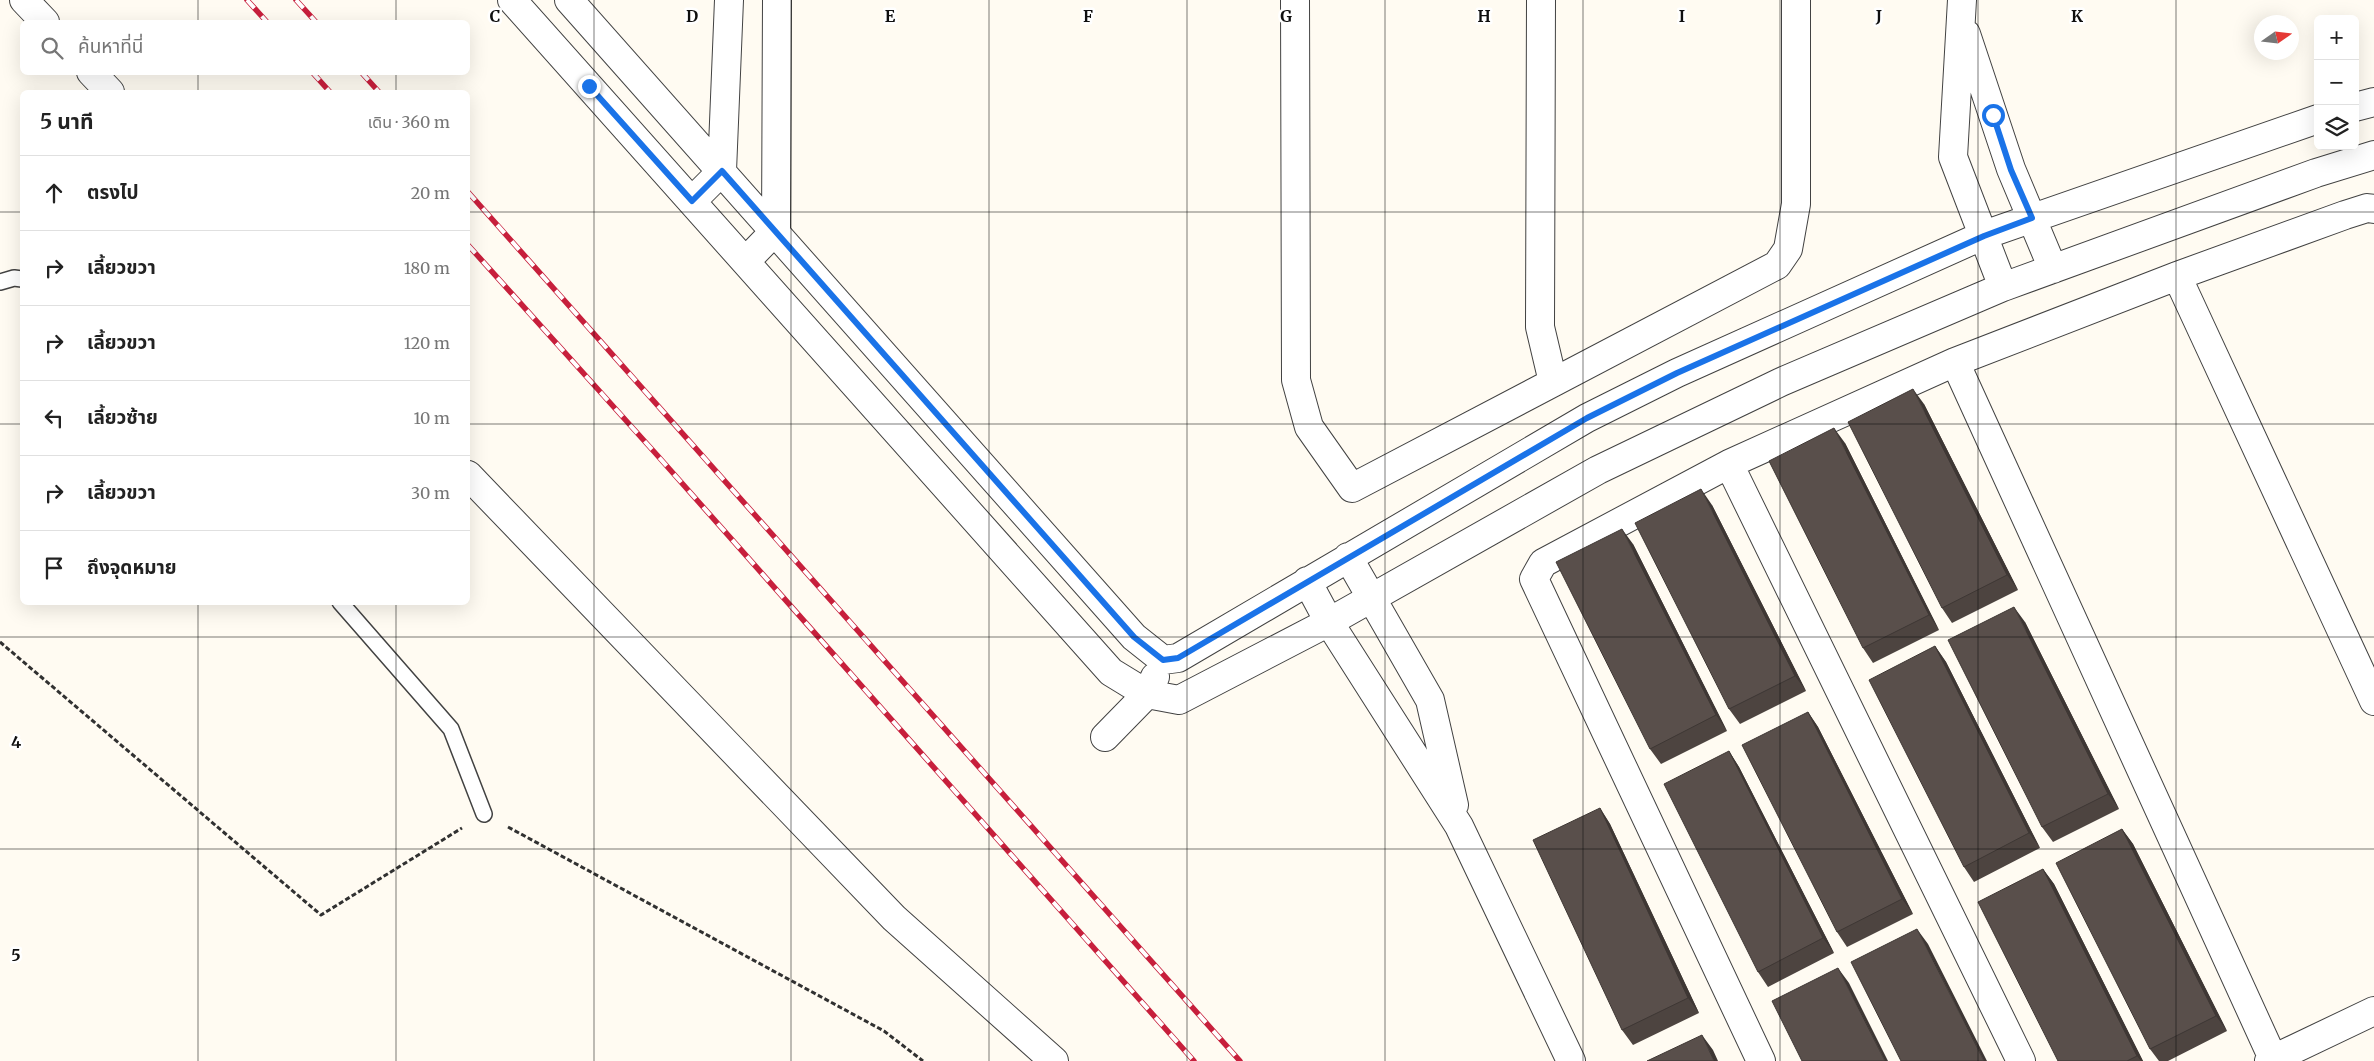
<!DOCTYPE html>
<html lang="th">
<meta charset="utf-8">
<style>
:root{--surface:#fff;--page:#f6f6f6;--text:#222;--muted:#767676;--line:#e0e0e0}
body{margin:0;font-family:Merriweather,"Noto Sans Thai",serif;background:var(--page);color:var(--text)}
.controls{position:absolute;right:15px;top:15px;display:grid;overflow:hidden;border-radius:8px;box-shadow:0 5px 20px #0002}
.controls button{width:45px;height:45px;display:grid;place-items:center;padding:0;border:0;border-bottom:1px solid var(--line);background:var(--surface);color:var(--text);font:25px sans-serif}
.compass{position:absolute;left:2254px;top:15px;width:45px;height:45px;border-radius:50%;background:var(--surface);box-shadow:0 5px 20px #0002;rotate:76deg}
.stop{position:absolute;width:15px;height:15px;margin:-11px;border:4px solid #1a73e8;border-radius:50%;background:#fff}
.stop.end{background:#1a73e8;border-color:#fff;box-shadow:0 1px 5px #0008}
.list{margin:0;padding:0;list-style:none}
h2{display:flex;justify-content:space-between;align-items:center;height:65px;margin:0;padding:0 20px;font-size:21px}
h2 small{font-size:16px;font-weight:400;color:var(--muted)}
.list li{display:grid;grid-template-columns:32px 1fr auto;gap:15px;align-items:center;box-sizing:border-box;height:75px;padding:0 20px;border-top:1px solid var(--line)}
.list b{display:block;font-size:19px;white-space:nowrap}
.list em{font-size:16px;font-style:normal;color:var(--muted)}
.icon{flex:none;width:28px;height:28px;fill:none;stroke:currentColor;stroke-width:2;stroke-linecap:round;stroke-linejoin:round}
.map{position:relative;flex:none;width:2374px;height:1061px;overflow:hidden}
.search{position:absolute;background:var(--surface);box-shadow:0 5px 20px #0002;left:20px;top:20px;width:450px;height:55px;display:flex;align-items:center;gap:12px;box-sizing:border-box;padding:0 18px;border-radius:8px;color:var(--muted);font-size:19px}
.panel{position:absolute;background:var(--surface);box-shadow:0 5px 20px #0002;left:20px;top:90px;width:450px;height:515px;border-radius:8px}
.map>svg:first-child{display:block}
.lines{fill:none;stroke-linecap:round;stroke-linejoin:round}
.lane-casing{stroke:#424242;stroke-width:18}
.street-casing{stroke:#424242;stroke-width:30}
.path{stroke:#313131;stroke-width:3;stroke-dasharray:5 2.5;stroke-linecap:butt}
.lane{stroke:#fff;stroke-width:15}
.street{stroke:#fff;stroke-width:28}
.rail-casing{stroke:#c71f3c;stroke-width:5.5}
.rail{stroke:#fff;stroke-width:4;stroke-dasharray:11;stroke-linecap:butt}
.wall{fill:#4d4440}
.shaded-wall{fill:#3e3734}
.building{fill:#594f4b;stroke:#3e3734}
.route{stroke:#1a73e8;stroke-width:6}
.grid{fill:none;stroke:#0f0f0f;stroke-width:1;stroke-opacity:0.55}
.grid-label{font-size:16px;text-anchor:middle;font-weight:bold;fill:#0f0f0f;stroke:#fff;stroke-width:5;stroke-linejoin:round;paint-order:stroke}
</style>
<div class="map">
<svg width="2374" height="1061" viewBox="0 0 2374 1061">
<rect width="100%" height="100%" fill="#fffbf2"/>
<g class="lines">
<defs>
<path id="lane" d="M0,282L14,278L22,279
M340,602L451,729L484,814"/>
<path id="street" d="M24,0L45,22
M512,0L1111,672L1147,694L1179,700L1329,622L1598,470L1781,382L2003,287L2316,173L2374,155
M569,0L1134,637L1163,660L1178,658L1587,418L1677,373L1984,235L2318,119
M1295,0L1296,380L1309,427L1352,488L1777,265L1788,249L1796,204V0
M1541,0L1540,327L1553,382
M1962,0L1953,157L2003,287
M1966,34L2011,169L2053,269
M91,72L110,92
M2355,107L2374,102
M692,201L722,171L729,0
M746,261L776,230L777,0
M2177,276L2374,701
M1955,362L2274,1061
M1729,464L2021,1061
M468,475L894,918L1054,1061
M1348,557L1430,700L1454,805
M1307,581L1329,622L1459,826L1571,1061
M1105,737L1147,694L1155,677
M1761,1061L1534,579L1543,563L1729,464L1955,362L2177,276L2345,215L2367,208L2374,209
M2269,1061L2374,1011"/>
</defs>
<use href="#lane" class="lane-casing"/>
<use href="#street" class="street-casing"/>
<path class="path" d="M0,642L321,915L462,828
M508,827L884,1031L923,1061"/>
<use href="#lane" class="lane"/>
<use href="#street" class="street"/>
<defs>
<path id="rail" d="M247,0L267,22
M296,0L316,22
M312,72L330,92
M361,72L379,92
M468,192L1240,1061
M468,245L657,455L1194,1061"/>
</defs>
<use href="#rail" class="rail-casing"/>
<use href="#rail" class="rail"/>
</g>
<path class="wall" d="M1924,404L2018,590L1952,623L1942,608Z
M1845,443L1939,630L1873,663L1863,648Z
M1712,505L1806,691L1740,724L1729,709Z
M1633,544L1727,731L1661,764L1650,749Z
M2025,622L2119,809L2053,842L2042,827Z
M1935,646L1946,662L2040,848L1974,882L1964,867Z
M1808,712L1818,727L1913,914L1847,947L1837,932Z
M1729,751L1739,767L1834,953L1768,987L1758,972Z
M1600,808L1610,824L1699,1013L1633,1045L1622,1030Z
M2122,829L2133,844L2227,1031L2168,1061H2159L2150,1049Z
M2043,869L2054,884L2143,1061H2058Z"/>
<path class="shaded-wall" d="M1913,389L1924,404L2018,590L2007,575Z
M1834,428L1845,443L1939,630L1929,615Z
M1701,489L1712,505L1806,691L1795,676Z
M1622,529L1633,544L1727,731L1716,715Z
M2014,607L2025,622L2119,809L2108,794Z
M1935,646L1946,662L2040,848L2029,833Z
M1808,712L1818,727L1913,914L1902,899Z
M1729,751L1739,767L1834,953L1823,938Z
M1600,808L1610,824L1699,1013L1688,998Z
M2122,829L2133,844L2227,1031L2216,1016Z
M2043,869L2054,884L2143,1061H2141L2137,1056Z
M1917,929L1928,944L1987,1061H1984Z
M1838,968L1849,983L1888,1061H1885Z
M1702,1035L1713,1050L1718,1061H1714Z"/>
<path class="building" d="M1913,389L2007,575L1942,608L1848,422Z
M1834,428L1929,615L1863,648L1769,461Z
M1701,489L1795,676L1729,709L1635,523Z
M1622,529L1716,715L1650,749L1556,562Z
M2014,607L2108,794L2042,827L1948,640Z
M1935,646L2029,833L1964,867L1869,680Z
M1808,712L1902,899L1837,932L1742,745Z
M1729,751L1823,938L1758,972L1664,784Z
M1600,808L1688,998L1622,1030L1533,840Z
M2122,829L2216,1016L2150,1049L2056,863Z
M2043,869L2137,1056L2127,1061H2058L1978,902Z
M1917,929L1984,1061H1901L1851,962Z
M1838,968L1885,1061H1802L1772,1001Z
M1702,1035L1714,1061H1647Z"/>
<g class="lines">
<path class="route" d="M589,86L692,201L722,171L1134,637L1163,660L1178,658L1587,418L1677,373L1984,236L2032,218L2011,170L1993,115"/>
</g>
<path class="grid" d="M198,0V22M396,0V22M594,0V1061M791,0V1061M989,0V1061M1187,0V1061M1385,0V1061M1583,0V1061M1780,0V1061M1978,0V1061M2176,0V1061M198,72V92M396,72V92M0,212H22M468,212H2374M0,424H22M468,424H2374M198,602V1061M396,602V1061M0,637H2374M0,849H2374"/>
<g class="grid-label">
<text x="495" y="22">C</text>
<text x="692" y="22">D</text>
<text x="890" y="22">E</text>
<text x="1088" y="22">F</text>
<text x="1286" y="22">G</text>
<text x="1484" y="22">H</text>
<text x="1682" y="22">I</text>
<text x="1879" y="22">J</text>
<text x="2077" y="22">K</text>
<text x="16" y="748">4</text>
<text x="16" y="961">5</text>
</g>
</svg>
<div class="controls">
<button>+</button>
<button>−</button>
<button><svg class="icon" aria-label="layers" viewBox="0 0 24 24"><path d="M12 4l9 5-9 5-9-5zM3 14l9 5 9-5"/></svg></button>
</div>
<svg class="compass" viewBox="-18 -18 36 36"><path d="M0-13l5 13h-10z" fill="#e53935"/><path d="M0 13l5-13h-10z" fill="#767676"/></svg>
<div class="stop" style="left:1993px;top:115px"></div>
<div class="stop end" style="left:589px;top:86px"></div>
<div class="search"><svg class="icon" aria-label="search" viewBox="0 0 24 24"><circle cx="10" cy="10" r="6"/><path d="M15 15l6 6"/></svg>ค้นหาที่นี่</div>
<section class="panel">
<h2>5 นาที<small>เดิน · 360 m</small></h2>
<ul class="list">
<li><svg class="icon" aria-label="ahead" viewBox="0 0 24 24"><path d="M12 20V5M6 11l6-6 6 6"/></svg><div><b>ตรงไป</b></div><em>20 m</em></li>
<li><svg class="icon" aria-label="right" viewBox="0 0 24 24"><path d="M7 20v-9h11M14 6l5 5-5 5"/></svg><div><b>เลี้ยวขวา</b></div><em>180 m</em></li>
<li><svg class="icon" aria-label="right" viewBox="0 0 24 24"><path d="M7 20v-9h11M14 6l5 5-5 5"/></svg><div><b>เลี้ยวขวา</b></div><em>120 m</em></li>
<li><svg class="icon" aria-label="left" viewBox="0 0 24 24"><path d="M17 20v-9H6M10 6l-5 5 5 5"/></svg><div><b>เลี้ยวซ้าย</b></div><em>10 m</em></li>
<li><svg class="icon" aria-label="right" viewBox="0 0 24 24"><path d="M7 20v-9h11M14 6l5 5-5 5"/></svg><div><b>เลี้ยวขวา</b></div><em>30 m</em></li>
<li><svg class="icon" aria-label="arrive" viewBox="0 0 24 24"><path d="M6 21V4h12l-3 4 3 4H6"/></svg><div><b>ถึงจุดหมาย</b></div></li>
</ul>
</section>
</div>
